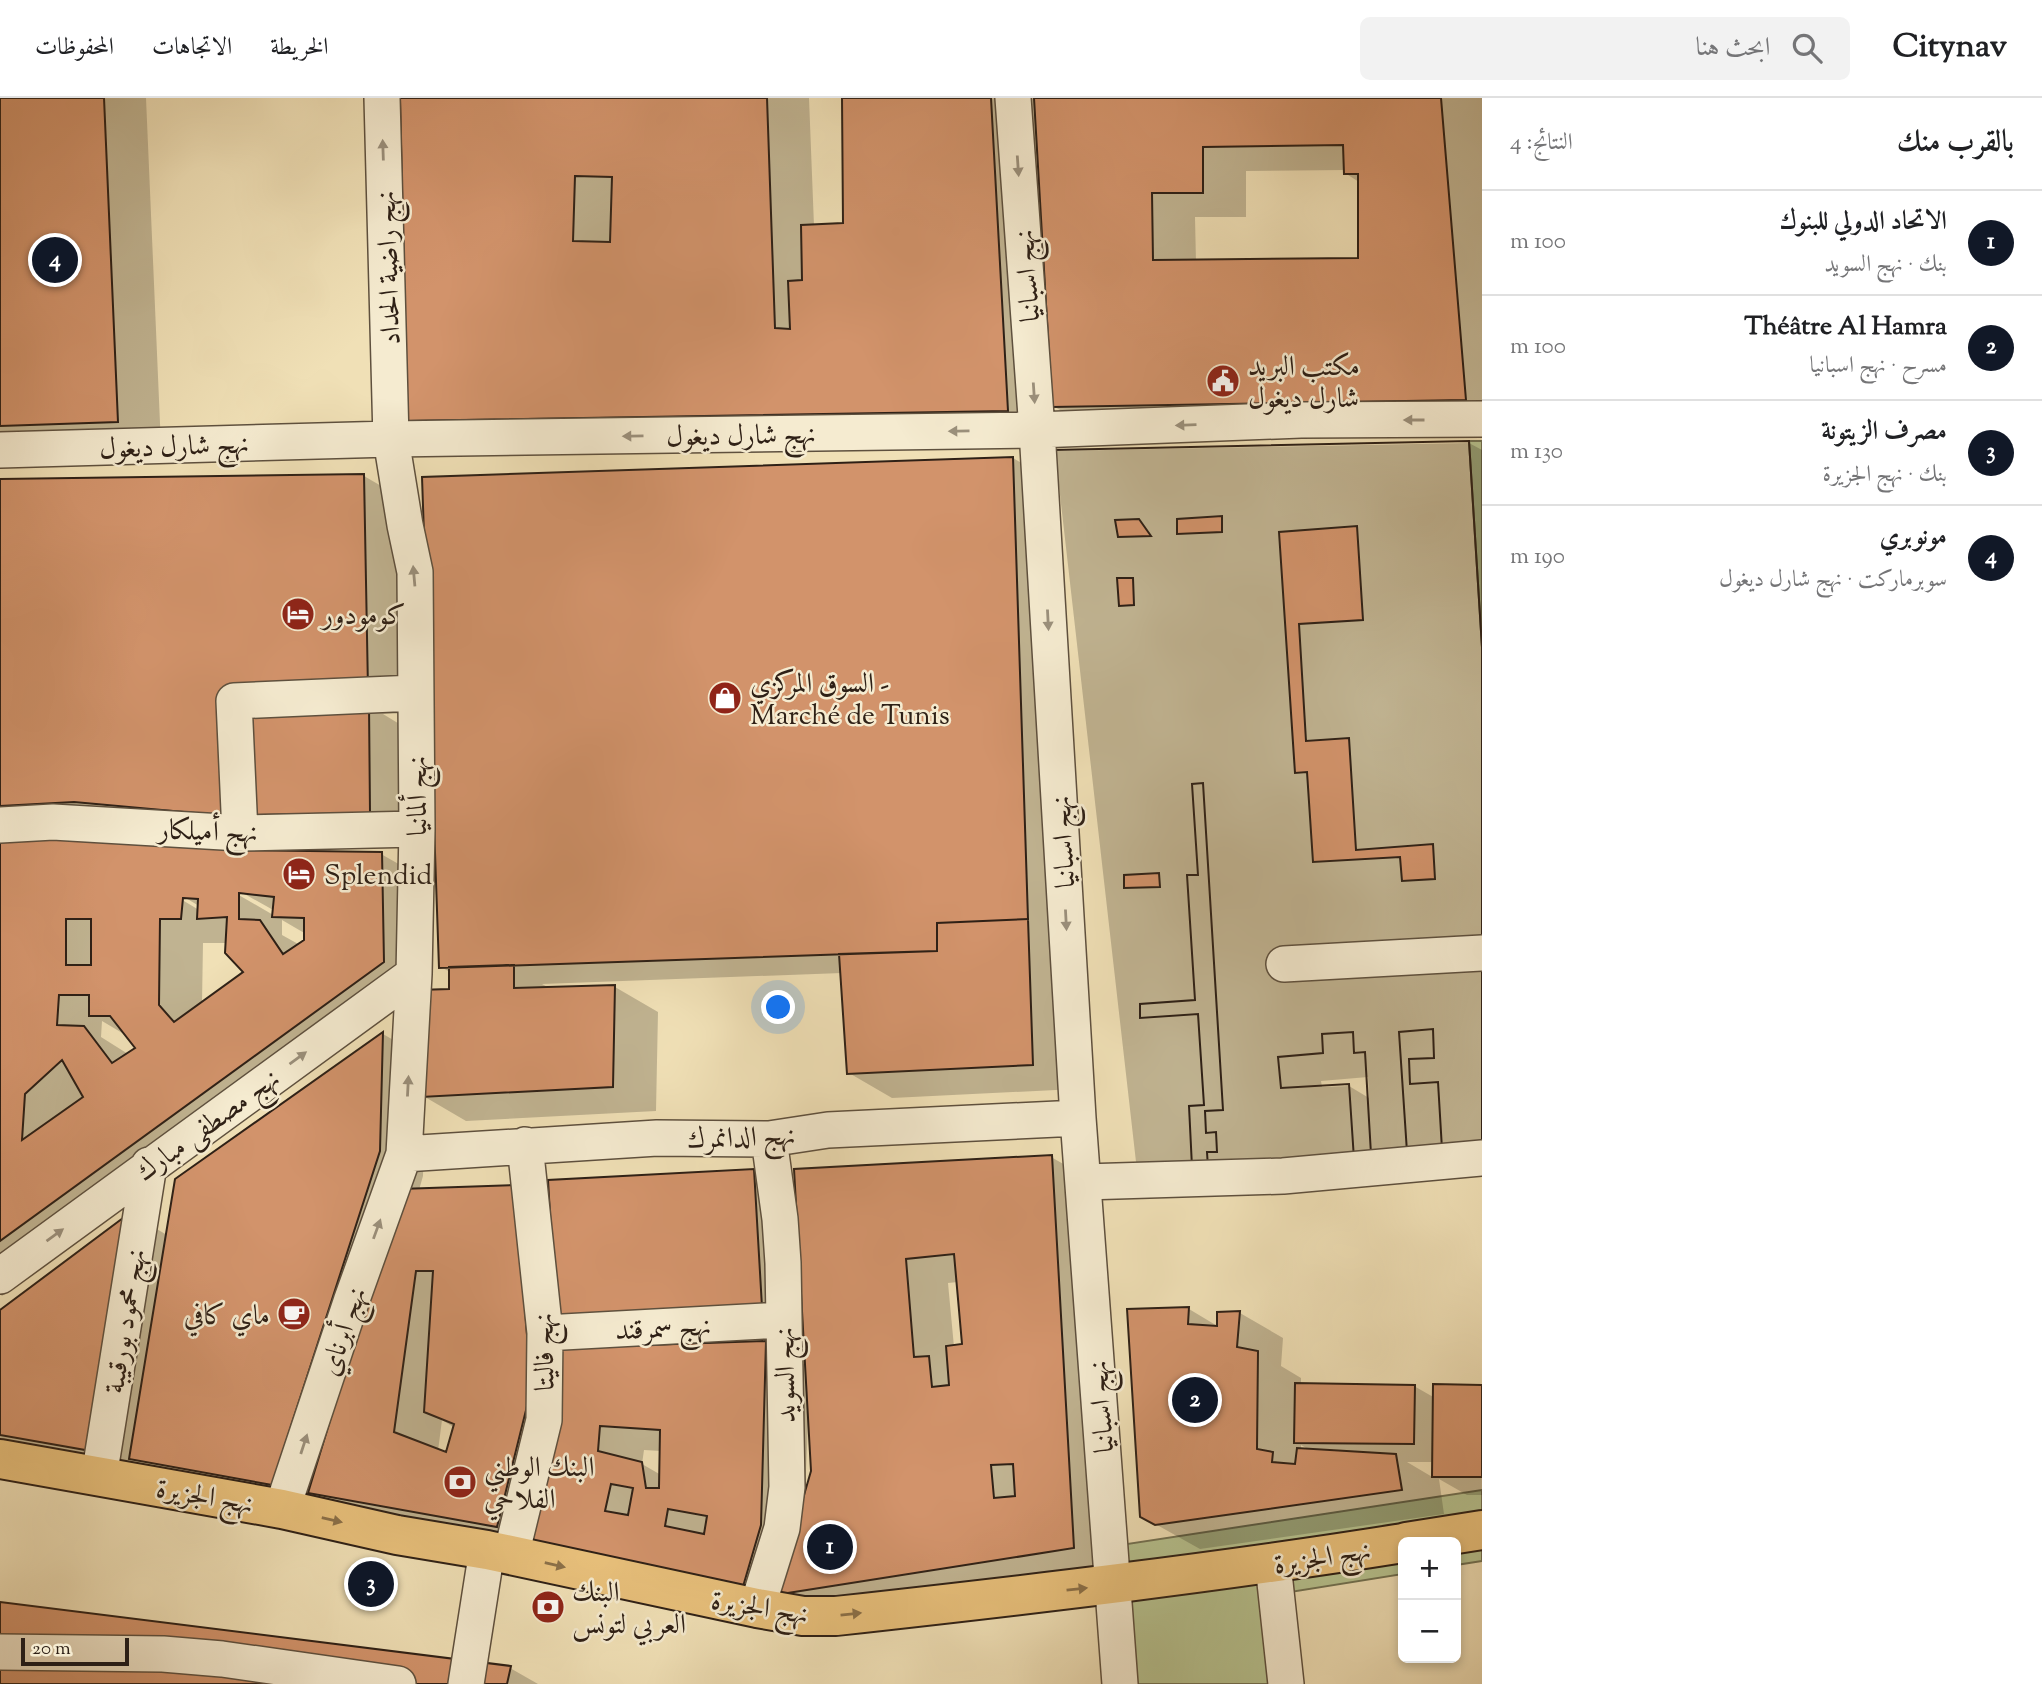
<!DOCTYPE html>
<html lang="ar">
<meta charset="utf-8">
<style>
:root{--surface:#fff;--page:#f2f2f2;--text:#202124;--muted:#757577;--line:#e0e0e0;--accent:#111827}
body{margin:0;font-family:"Sorts Mill Goudy",Amiri,serif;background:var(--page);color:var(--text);direction:rtl}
.controls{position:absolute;right:21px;bottom:21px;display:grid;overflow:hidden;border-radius:10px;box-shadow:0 4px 10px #0003}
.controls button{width:63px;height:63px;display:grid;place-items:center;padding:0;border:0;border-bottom:2px solid var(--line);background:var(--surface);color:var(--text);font:35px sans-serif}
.scale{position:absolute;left:21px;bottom:18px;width:108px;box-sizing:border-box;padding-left:7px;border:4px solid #2e2016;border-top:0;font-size:19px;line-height:24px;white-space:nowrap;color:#2e2016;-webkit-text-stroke:5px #f5ebd0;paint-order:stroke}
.you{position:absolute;left:779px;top:910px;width:24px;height:24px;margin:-18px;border:5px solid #fff;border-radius:50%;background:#1a73e8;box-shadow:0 0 0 10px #1a73e833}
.badge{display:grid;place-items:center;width:46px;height:46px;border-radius:50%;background:var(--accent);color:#fff;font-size:23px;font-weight:700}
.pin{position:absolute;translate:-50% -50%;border:4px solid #fff;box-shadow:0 2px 7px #0006}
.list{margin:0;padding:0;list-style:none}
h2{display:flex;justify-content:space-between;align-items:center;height:91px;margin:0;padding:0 28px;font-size:30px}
h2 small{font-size:23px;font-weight:400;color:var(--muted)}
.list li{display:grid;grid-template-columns:46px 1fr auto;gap:21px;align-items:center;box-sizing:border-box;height:105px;padding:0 28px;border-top:2px solid var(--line)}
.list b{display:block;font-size:26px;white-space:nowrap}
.list p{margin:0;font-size:23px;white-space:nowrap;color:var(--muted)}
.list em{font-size:23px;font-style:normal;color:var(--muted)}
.icon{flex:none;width:38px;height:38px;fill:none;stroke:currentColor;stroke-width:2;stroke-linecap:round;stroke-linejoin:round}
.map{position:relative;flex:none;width:1482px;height:1586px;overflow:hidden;direction:ltr}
header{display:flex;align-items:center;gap:42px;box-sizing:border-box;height:98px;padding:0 35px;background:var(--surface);border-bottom:2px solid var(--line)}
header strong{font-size:33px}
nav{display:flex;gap:38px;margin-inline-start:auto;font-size:24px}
.search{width:490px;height:63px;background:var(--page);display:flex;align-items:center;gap:18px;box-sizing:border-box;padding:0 24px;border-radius:10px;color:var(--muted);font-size:26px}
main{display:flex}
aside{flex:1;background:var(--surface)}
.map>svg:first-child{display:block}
.green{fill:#b7c390;stroke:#727253;stroke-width:2}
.shadow{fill:#0003;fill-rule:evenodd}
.building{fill:#d2936b;stroke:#2e2016;stroke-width:2;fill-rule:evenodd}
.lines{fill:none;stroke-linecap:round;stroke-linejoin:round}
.minor-casing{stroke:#5e503e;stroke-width:38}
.major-casing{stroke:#2e2016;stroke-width:42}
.minor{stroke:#f5ebd0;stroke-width:35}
.major{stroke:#e8c07b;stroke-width:38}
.oneway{fill:#9b907c}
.oneway2{fill:#8b7048}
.labels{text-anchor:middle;stroke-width:5;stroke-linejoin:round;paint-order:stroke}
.street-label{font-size:28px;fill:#2e2016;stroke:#f5ebd0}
.poi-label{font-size:28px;fill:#2e2016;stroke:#f5ebd0;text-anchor:start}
</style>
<header>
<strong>Citynav</strong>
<div class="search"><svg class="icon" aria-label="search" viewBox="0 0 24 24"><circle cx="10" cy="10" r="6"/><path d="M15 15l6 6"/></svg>ابحث هنا</div>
<nav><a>الخريطة</a><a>الاتجاهات</a><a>المحفوظات</a></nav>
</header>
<main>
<aside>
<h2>بالقرب منك<small>النتائج: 4</small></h2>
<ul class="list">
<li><span class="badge">1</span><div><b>الاتحاد الدولي للبنوك</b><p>بنك · نهج السويد</p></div><em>100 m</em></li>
<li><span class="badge">2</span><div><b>Théâtre Al Hamra</b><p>مسرح · نهج اسبانيا</p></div><em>100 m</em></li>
<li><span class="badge">3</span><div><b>مصرف الزيتونة</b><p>بنك · نهج الجزيرة</p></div><em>130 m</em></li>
<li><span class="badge">4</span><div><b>مونوبري</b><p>سوبرماركت · نهج شارل ديغول</p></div><em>190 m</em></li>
</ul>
</aside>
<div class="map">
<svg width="1482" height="1586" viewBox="0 0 1482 1586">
<rect width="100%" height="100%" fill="#f0e0b6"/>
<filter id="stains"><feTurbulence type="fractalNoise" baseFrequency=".00286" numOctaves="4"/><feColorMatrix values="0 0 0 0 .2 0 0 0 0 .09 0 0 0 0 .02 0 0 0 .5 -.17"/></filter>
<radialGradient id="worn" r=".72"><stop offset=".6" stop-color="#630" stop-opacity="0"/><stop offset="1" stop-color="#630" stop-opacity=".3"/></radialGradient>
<path class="green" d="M1469,343H1482V549Z
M1482,1392V1463L1456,1467V1444H1403V1476L1290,1494L1302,1586H1129L1127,1446Z"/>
<path class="shadow" d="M0,0H146L161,348L0,354Z
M402,0H809L814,128L844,127V0H1482V326L1097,333L1053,308L1042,106H1038L1051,337L453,347L409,322ZM1345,72V75L1359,84L1360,162L1196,164L1195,119H1246V73Z
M1469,345L1482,352V1072L1140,1099L1055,353ZM1368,979L1369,1000L1349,988L1322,989L1321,983Z
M1013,360L1046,380L1076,991L892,1000L849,975L842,875L542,886L551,891L615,889L658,914L656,1013L466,1023L425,999L423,1078L419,1092L516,1088L551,1109L754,1072L797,1097L1051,1059L1095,1084L1117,1475L820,1521L174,1385L137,1364L135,1377L0,1353V1214L131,1116L167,1137L383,936L421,958L419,895L2,1198L0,1196V745L239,754L381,756L425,781L420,894L451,893L450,874L441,869ZM232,789L275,813V818L230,792ZM176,794L199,808V812L174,797ZM282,822L306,836V843L300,847L282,837ZM203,845H228L245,874L202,905ZM102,923L129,939L137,950L128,956L101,939ZM958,1184L964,1248L954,1249L948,1185ZM805,1233L807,1268L766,1245L569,1251L601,1244ZM442,1322L455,1330L448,1357L438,1353ZM808,1327H810L813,1373L805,1395ZM644,1352L661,1353V1377L642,1366Z
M364,378L407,403L411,615L383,616L401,627L403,733L0,734V383Z
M1189,1211L1219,1229L1240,1215L1283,1240L1281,1268L1301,1280V1287L1414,1288L1435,1300L1482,1288V1397H1467L1439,1381L1444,1416L1200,1451L1141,1418ZM1301,1347L1311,1353L1301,1352ZM1407,1364H1434V1380Z
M0,1506L510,1570L538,1586H0Z"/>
<path class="building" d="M0,0H104L118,324L0,328Z
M400,0H767L775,230L790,231L788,183L802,182L801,127L843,125L842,0H991L1008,313L407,323ZM575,78L612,79L610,144L573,143Z
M1034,0H1441L1466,302L1052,309ZM1343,47L1344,76H1358V160L1153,162L1152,95H1203V49Z
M1469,343L1482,549V1048L1442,1051L1438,984L1410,986L1409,961L1434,960L1433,931L1399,934L1407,1054L1371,1056L1365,954L1354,955L1353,934L1322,936L1323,955L1278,959L1281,990L1349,986L1354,1061L1208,1070L1207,1054H1217L1216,1034L1206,1035L1205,1013L1223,1012L1203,685L1192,686L1198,777H1187L1195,902L1140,906V920L1198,916L1204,1007L1189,1008L1192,1069L1095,1075L1053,352ZM1222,418V434L1177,436V421ZM1139,421L1151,438L1118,439L1115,422ZM1357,428L1363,522L1299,526L1306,643L1349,640L1356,752L1433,746L1435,781L1402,783L1400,759L1313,764L1307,674L1295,675L1279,434ZM1117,480H1133L1134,507L1119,508ZM1159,775L1160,789L1124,790V777Z
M1469,343L1482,549V1048L1442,1051L1438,984L1410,986L1409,961L1434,960L1433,931L1399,934L1407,1054L1371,1056L1365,954L1354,955L1353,934L1322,936L1323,955L1278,959L1281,990L1349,986L1354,1061L1208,1070L1207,1054H1217L1216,1034L1206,1035L1205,1013L1223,1012L1203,685L1192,686L1198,777H1187L1195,902L1140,906V920L1198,916L1204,1007L1189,1008L1192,1069L1095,1075L1053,352Z
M1013,359L1028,821L937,825V853L439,870L422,379Z
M364,376L368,591L226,596L228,718L74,704L0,708V381Z
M369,606L370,715L247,717L245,608Z
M52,739L239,752L382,754L384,864L0,1143V744ZM239,795L274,799L272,819L304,820V842L283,856L260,822L239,821ZM183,800L198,801L197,821L227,819L225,855L243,874L174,924L159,907L160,821H181ZM66,821H91V867H66ZM59,897H89V918H110L135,950L112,965L84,928L57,927ZM62,962L83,999L22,1042L25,996Z
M1028,821L1033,967L847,976L839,856L937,853V825Z
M514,867V890L615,887L613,989L421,999L418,892L449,891V869Z
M383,934L380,1053L272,1387L129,1361L175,1081Z
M1052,1057L1074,1450L775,1497L811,1373L794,1071ZM954,1156L962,1246L946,1248L949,1287L932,1289L929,1258L914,1259L906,1161ZM1013,1366L1015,1398L994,1400L991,1367Z
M754,1071L762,1209L556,1220L548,1082Z
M516,1087L531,1292L497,1429L308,1395L400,1091ZM416,1173H433L424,1314L454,1326L446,1354L394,1334Z
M131,1114L91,1353L0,1337V1212Z
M1189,1209L1188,1226L1217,1228V1214L1240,1213L1237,1249L1258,1253L1257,1351L1273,1354L1272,1364L1295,1366L1297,1350L1396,1356L1402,1392L1155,1427L1140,1419L1127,1211Z
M766,1243L761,1427L742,1492L527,1441L559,1250ZM600,1328L660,1332L659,1390H646L642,1364L598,1353ZM611,1386L633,1390L628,1417L605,1413ZM668,1411L707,1418L704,1436L665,1428Z
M1295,1285L1415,1287L1414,1346L1294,1345Z
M1433,1286L1482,1287V1379H1432Z
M0,1504L511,1568L507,1586H0Z"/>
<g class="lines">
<defs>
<path id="minor" d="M1013,0L1037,332L1078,1020L1120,1586
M0,352L391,341L1037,332L1301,322L1482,321
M0,727L53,724L240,735L417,731
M240,735L234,603L415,595
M1284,866L1482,855
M404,1056L657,1040L769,1041L828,1032L1078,1020
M1084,1084L1283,1078L1482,1060
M0,1178L414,876
M545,1235L782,1222
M99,1379L149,1067
M282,1411L351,1204L404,1056L414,876L417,731L415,474L405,427L391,341L382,0
M511,1457L544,1322L545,1235L525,1047
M1273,1466L1286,1586
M757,1510L782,1430L787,1389L783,1165L780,1121L769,1041
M0,1554L163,1556L222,1561L398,1586
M466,1586L487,1452"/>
<path id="major" d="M0,1361L282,1411L397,1437L487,1452L757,1510L803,1518H836C1026,1497 1215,1475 1403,1445
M1406,1444L1482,1432"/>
</defs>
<use href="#minor" class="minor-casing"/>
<use href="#major" class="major-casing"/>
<use href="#minor" class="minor"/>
<use href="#major" class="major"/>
</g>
<defs><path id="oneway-solid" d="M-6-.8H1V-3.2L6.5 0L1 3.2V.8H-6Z" transform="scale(1.75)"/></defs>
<g class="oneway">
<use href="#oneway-solid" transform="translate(383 52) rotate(-92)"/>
<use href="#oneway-solid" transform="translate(1018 68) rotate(86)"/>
<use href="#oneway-solid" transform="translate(1034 295) rotate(86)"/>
<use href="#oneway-solid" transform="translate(1414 322) rotate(180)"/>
<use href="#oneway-solid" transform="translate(1186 327) rotate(178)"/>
<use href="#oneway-solid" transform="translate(959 333) rotate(179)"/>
<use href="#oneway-solid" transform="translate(633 338) rotate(179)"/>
<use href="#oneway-solid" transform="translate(414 478) rotate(-95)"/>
<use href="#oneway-solid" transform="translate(1048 522) rotate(87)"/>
<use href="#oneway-solid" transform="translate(1066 822) rotate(87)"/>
<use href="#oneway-solid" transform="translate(298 960) rotate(-36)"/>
<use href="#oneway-solid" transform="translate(408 988) rotate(-87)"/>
<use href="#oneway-solid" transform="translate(377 1131) rotate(-70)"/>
<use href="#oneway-solid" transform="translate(55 1137) rotate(-36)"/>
<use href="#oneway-solid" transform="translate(304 1346) rotate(-72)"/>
</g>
<g class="oneway2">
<use href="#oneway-solid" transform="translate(332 1422) rotate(13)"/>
<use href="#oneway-solid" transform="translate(555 1467) rotate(13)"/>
<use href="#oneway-solid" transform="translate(1077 1491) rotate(-6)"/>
<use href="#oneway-solid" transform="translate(851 1516) rotate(-6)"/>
</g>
<defs>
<symbol id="civic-disc" viewBox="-11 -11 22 22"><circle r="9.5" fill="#8f2418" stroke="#f5ebd0"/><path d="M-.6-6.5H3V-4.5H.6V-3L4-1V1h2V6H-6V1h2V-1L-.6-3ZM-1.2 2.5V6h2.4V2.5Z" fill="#fff"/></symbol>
<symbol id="hotel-disc" viewBox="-11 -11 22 22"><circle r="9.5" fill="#8f2418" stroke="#f5ebd0"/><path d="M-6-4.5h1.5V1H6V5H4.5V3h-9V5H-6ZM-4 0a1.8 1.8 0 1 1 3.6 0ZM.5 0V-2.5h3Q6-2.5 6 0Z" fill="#fff"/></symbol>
<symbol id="shop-disc" viewBox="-11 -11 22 22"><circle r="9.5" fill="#8f2418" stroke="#f5ebd0"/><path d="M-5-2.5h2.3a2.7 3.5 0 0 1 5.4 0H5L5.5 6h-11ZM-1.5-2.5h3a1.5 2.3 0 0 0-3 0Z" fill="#fff"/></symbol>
<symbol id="cafe-disc" viewBox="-11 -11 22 22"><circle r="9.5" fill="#8f2418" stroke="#f5ebd0"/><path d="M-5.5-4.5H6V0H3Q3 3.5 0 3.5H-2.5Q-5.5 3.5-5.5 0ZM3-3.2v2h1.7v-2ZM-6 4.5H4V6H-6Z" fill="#fff"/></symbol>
<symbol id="bank-disc" viewBox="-11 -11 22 22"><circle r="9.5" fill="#8f2418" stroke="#f5ebd0"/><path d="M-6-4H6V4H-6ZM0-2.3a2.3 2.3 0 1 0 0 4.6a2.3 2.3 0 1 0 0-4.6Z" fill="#fff"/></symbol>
</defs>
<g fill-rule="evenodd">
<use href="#civic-disc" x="1204" y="264" width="38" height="38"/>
<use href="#hotel-disc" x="279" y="497" width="38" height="38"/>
<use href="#shop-disc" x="706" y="581" width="38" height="38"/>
<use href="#hotel-disc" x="280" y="757" width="38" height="38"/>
<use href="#cafe-disc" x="275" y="1197" width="38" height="38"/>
<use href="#bank-disc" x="441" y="1365" width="38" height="38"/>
<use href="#bank-disc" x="529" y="1490" width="38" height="38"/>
</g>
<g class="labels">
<g class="street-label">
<text transform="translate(387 170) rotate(-92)" y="10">نهج راضية الحداد</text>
<text transform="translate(1026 178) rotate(-94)" y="10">نهج اسبانيا</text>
<text transform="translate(741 336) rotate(-1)" y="10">نهج شارل ديغول</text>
<text transform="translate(174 347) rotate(-2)" y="10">نهج شارل ديغول</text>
<text transform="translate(416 698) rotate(-90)" y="10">نهج ألمانيا</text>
<text transform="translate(208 732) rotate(2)" y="10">نهج أميلكار</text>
<text transform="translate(1062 744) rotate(-93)" y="10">نهج اسبانيا</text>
<text transform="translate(207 1026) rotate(-36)" y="10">نهج مصطفى مبارك</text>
<text transform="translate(741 1038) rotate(-2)" y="10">نهج الدانمرك</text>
<text transform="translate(124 1223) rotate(-81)" y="10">نهج محمود بورقيبة</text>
<text transform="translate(663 1229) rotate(-3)" y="10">نهج سمرقند</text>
<text transform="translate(342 1233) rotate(-71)" y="10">نهج أبرناي</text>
<text transform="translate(543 1254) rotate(-91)" y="10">نهج فاليتا</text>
<text transform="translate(784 1277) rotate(-91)" y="10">نهج السويد</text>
<text transform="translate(1100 1309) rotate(-94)" y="10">نهج اسبانيا</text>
<text transform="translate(205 1397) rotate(10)" y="10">نهج الجزيرة</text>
<text transform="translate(1322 1458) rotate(-9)" y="10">نهج الجزيرة</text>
<text transform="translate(760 1508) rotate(9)" y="10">نهج الجزيرة</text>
</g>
<g class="poi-label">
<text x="1248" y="277">مكتب البريد<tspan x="1248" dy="32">شارل ديغول</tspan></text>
<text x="322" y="526">كومودور</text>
<text x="750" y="594">السوق المركزي -<tspan x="750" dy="32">Marché de Tunis</tspan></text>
<text x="324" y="786">Splendid</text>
<text x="270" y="1226" text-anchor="end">ماي كافي</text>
<text x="484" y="1378">البنك الوطني<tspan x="484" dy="32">الفلاحي</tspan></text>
<text x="572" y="1503">البنك<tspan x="572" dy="32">العربي لتونس</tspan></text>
</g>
</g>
<rect width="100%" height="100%" filter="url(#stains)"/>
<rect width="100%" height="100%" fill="url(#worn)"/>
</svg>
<div class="controls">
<button>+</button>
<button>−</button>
</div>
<div class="scale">20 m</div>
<div class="you"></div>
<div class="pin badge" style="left:830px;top:1449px">1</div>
<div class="pin badge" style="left:1195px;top:1302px">2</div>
<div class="pin badge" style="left:371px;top:1486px">3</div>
<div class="pin badge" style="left:55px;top:162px">4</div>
</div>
</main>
